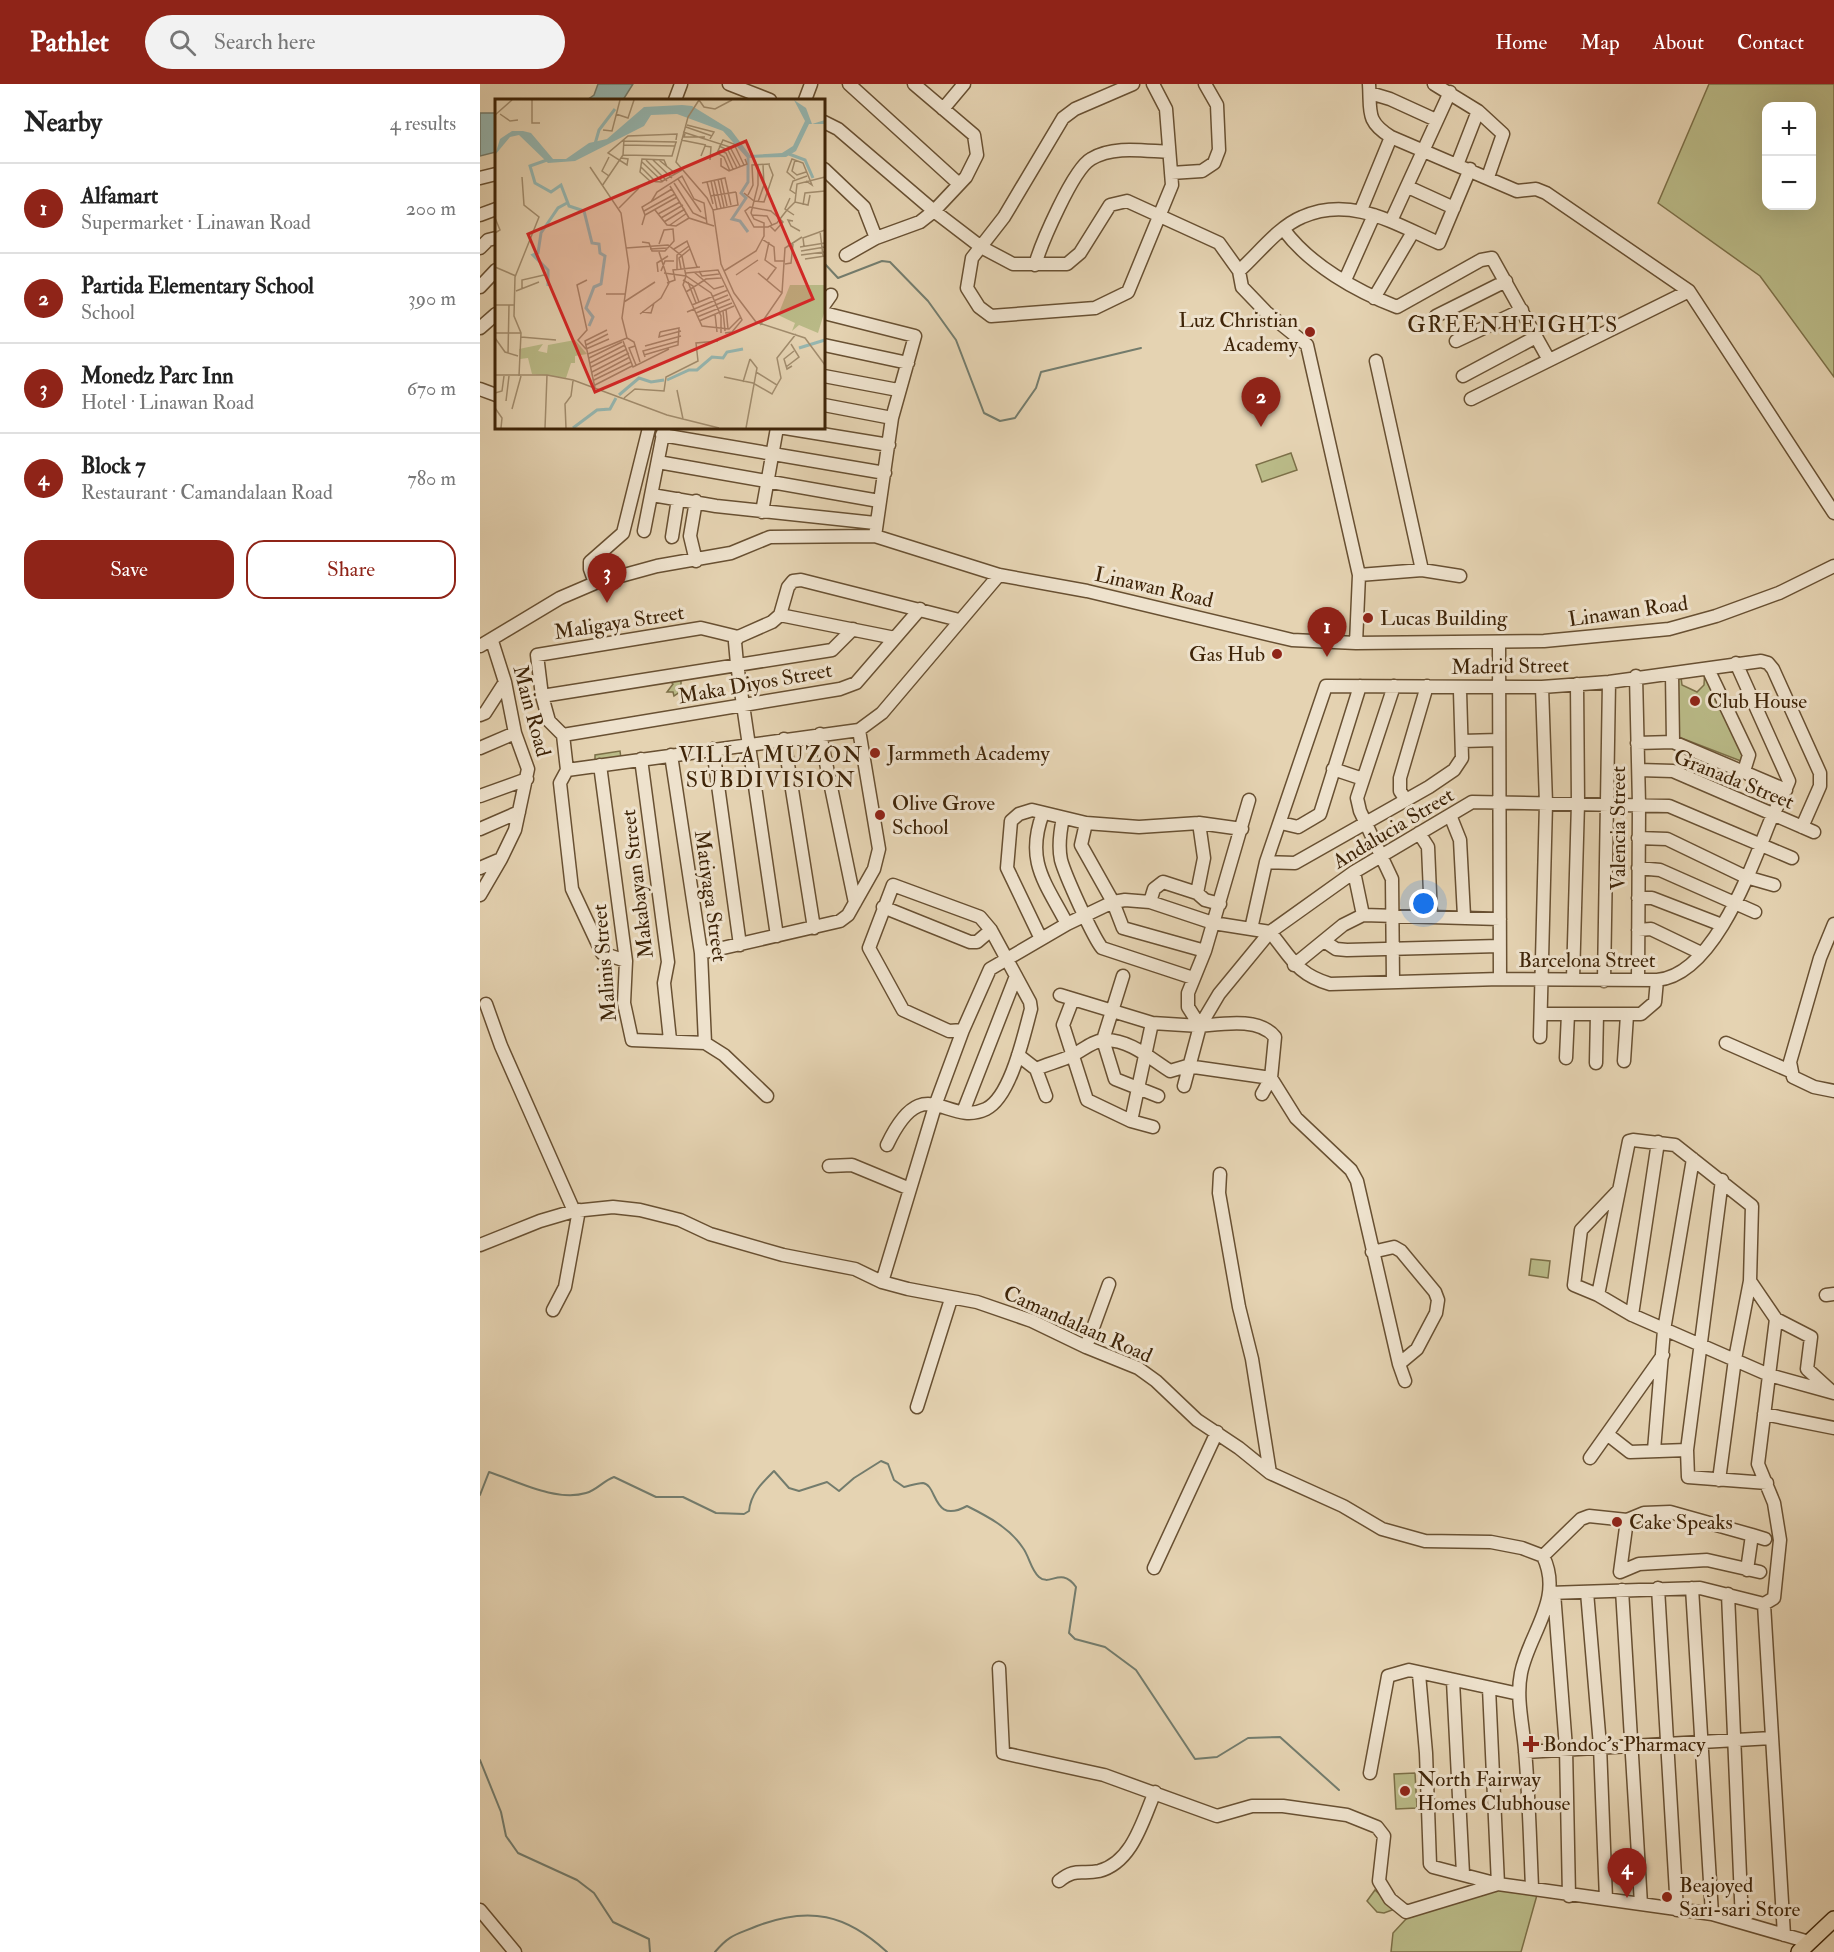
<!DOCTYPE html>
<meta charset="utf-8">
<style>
:root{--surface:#fff;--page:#f2f2f2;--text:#222;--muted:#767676;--line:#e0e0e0;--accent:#8f2418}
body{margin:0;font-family:"IM FELL Double Pica",serif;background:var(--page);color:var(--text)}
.controls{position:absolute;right:18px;top:18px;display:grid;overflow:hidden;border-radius:12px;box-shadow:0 6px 24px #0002}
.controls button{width:54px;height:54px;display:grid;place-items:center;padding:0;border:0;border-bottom:2px solid var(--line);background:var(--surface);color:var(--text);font:30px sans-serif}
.you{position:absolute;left:944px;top:820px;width:21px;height:21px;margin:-15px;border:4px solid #fff;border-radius:50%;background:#1a73e8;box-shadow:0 0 0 9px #1a73e833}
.badge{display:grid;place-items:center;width:39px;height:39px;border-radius:50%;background:var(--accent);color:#fff;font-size:20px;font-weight:700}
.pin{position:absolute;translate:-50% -50px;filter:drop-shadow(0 2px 3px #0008)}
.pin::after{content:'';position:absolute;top:32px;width:21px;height:18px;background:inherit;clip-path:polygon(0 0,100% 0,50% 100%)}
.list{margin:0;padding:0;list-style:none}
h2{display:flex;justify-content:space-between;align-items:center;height:78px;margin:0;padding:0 24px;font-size:26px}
h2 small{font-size:20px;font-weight:400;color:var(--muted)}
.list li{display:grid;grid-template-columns:39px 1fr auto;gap:18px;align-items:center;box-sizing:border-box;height:90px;padding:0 24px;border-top:2px solid var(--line)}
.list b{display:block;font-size:22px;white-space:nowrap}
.list p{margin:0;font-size:20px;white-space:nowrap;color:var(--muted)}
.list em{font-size:20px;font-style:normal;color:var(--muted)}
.actions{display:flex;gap:12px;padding:18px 24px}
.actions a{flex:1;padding:14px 0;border:2px solid var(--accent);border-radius:18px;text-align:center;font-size:21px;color:var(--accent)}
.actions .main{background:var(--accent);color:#fff}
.icon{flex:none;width:33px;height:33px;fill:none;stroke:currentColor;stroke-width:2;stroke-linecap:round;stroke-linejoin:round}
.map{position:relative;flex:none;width:1354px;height:1868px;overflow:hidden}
header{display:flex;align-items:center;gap:36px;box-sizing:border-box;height:84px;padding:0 30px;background:var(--accent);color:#fff}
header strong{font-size:28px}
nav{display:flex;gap:33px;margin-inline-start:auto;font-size:21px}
.search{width:420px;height:54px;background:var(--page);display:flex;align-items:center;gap:15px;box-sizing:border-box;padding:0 21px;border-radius:33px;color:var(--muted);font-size:22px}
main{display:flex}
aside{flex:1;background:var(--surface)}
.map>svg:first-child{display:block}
.green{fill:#babb88;stroke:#7c7048;stroke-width:1.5;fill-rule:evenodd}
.water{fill:#96b7b1;stroke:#737c6d;stroke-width:1.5}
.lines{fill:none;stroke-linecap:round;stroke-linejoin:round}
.stream{stroke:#737c6d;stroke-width:2}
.minor-casing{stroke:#685032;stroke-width:15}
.major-casing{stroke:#3e2408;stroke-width:18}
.minor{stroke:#eee2cd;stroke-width:12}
.major{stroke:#e5d3b2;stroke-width:15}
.poi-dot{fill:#8f2418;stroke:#eee2cd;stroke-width:2}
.labels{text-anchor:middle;stroke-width:6;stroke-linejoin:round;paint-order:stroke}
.poi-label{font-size:21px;fill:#3e2408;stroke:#eee2cd;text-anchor:start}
.street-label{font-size:21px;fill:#3e2408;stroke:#eee2cd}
.neighbourhood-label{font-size:22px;letter-spacing:1.5px;fill:#3e2408;stroke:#eee2cd}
.inset-river{fill:none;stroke:#96b7b1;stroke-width:3}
.inset-road{fill:none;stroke:#a28d6e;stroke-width:1.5}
.view{fill:#d62828;fill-opacity:0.15;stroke:#d62828;stroke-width:3}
.inset-edge{fill:none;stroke:#3e2408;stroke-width:3}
</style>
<header>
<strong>Pathlet</strong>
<div class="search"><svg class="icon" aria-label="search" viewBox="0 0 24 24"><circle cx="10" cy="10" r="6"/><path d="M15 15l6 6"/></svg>Search here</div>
<nav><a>Home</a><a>Map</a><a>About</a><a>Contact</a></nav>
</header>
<main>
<aside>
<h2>Nearby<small>4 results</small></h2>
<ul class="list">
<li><span class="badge">1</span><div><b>Alfamart</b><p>Supermarket · Linawan Road</p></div><em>200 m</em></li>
<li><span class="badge">2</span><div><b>Partida Elementary School</b><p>School</p></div><em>390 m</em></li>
<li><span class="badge">3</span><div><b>Monedz Parc Inn</b><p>Hotel · Linawan Road</p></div><em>670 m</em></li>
<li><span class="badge">4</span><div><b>Block 7</b><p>Restaurant · Camandalaan Road</p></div><em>780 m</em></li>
</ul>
<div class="actions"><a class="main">Save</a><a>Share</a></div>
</aside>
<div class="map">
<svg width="1354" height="1868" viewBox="0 0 1354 1868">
<rect width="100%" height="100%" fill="#e5d3b2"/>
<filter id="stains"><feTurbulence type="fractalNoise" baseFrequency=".00333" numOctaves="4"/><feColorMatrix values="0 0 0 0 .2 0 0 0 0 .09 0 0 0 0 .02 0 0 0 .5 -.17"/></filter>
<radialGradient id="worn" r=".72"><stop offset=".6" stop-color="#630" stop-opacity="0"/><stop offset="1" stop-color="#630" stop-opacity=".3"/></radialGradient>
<path class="green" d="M1229,0H1354V293L1280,192L1178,119ZM1286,22H1332V122H1286Z
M811,369L817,386L782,398L776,381Z
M1225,582L1266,679L1196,652L1193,587L1200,585L1202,601L1217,608L1224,601Z
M193,591L203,596H201V607L194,612L193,608H187L193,600L186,593Z
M140,667L141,674L115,677V671Z
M1051,1175L1070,1177L1068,1194L1049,1191Z
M935,1689L937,1724L916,1725L914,1690Z
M1018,1804L1057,1811L1041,1868H911L913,1849L927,1834Z
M895,1806L915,1825L904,1829L897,1828L887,1817Z"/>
<path class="water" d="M118,0H153L143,16H107L114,11Z
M0,29H16V68L0,72Z"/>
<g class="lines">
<path class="stream" d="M344,179L358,194L402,177L410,178L448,217L476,256L504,329L520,337L535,334L556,304L561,288L661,264
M0,1411L9,1388C37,1397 76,1418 106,1409C117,1406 123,1397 134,1393L176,1413H203L236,1429L264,1430L269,1427C271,1409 282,1399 294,1387L309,1404L319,1407L347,1398L359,1407L374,1394L401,1377L408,1380L414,1396L424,1403C429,1402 437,1399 443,1399C458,1401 452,1441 487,1422C507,1432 530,1444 543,1464C549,1472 551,1486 559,1493C570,1503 581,1482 596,1503L589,1549L595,1555L625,1563L656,1586L715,1675L737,1673L768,1654L800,1653L859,1706
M0,1676L21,1728L26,1752L38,1769L97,1796L114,1809L133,1838L169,1855L170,1868
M235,1868C250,1850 256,1851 277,1842C329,1822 366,1830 407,1868"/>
<defs>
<path id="minor" d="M249,0L290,16
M369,0L479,100
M653,0L595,25L583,34L524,133L492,174L487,204L499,223L511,232L615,224L648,208L692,101L686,25L673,0
M889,0C891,27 885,37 911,53L1037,107L1056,105L1066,109L1209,207L1354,429
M954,0L998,27L1023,50L1008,93
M890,9L910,15L956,36
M195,16L201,0
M325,16L331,0
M463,25L484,0
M344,38L358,45L454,127L501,163L533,180H587L600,169L630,121L647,117L739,159L759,187L762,203L786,228L827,261L879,491L876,559
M977,81L998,27
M344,85L384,123L396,154
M691,89L722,87L734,79L739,66L737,21L725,0
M0,94L16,90
M928,103L974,124
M881,126L911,53
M0,131L16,125
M911,137L970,8
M804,146C830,181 876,207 917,223L1001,176L1012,174L1069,276
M0,164L8,156L16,154
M366,171L396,154L440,138L454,127L486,93L497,71L494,51L434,0
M555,181C561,160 593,85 611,75C633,61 665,67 689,68
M759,187C778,170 798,143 822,133C871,111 915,140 959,159L990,85
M865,196L894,131
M0,203L16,186
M894,214L933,148
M344,221L351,211
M344,229L435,252L412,334L395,452
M956,232L1026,197
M0,244L16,230
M976,257L1042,226
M344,261L428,279
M896,277L942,486
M344,292L418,306
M983,292L1056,253
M0,305L16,311
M991,315L1209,207
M344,321L412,334
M305,344L409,361
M182,351L405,389
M178,378L399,417
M172,411L236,422L395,439
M216,417L210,452L216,477
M282,428L297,344
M164,447L184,345
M192,453L198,415
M879,491L942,486L980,492
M115,499L110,485V478L143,449L169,344
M300,531L415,554
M258,553L255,558L257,580L297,852
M1019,559L1020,895
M0,562L80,514L115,499L177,482L251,469L290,453L395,452L519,491L607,507L812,556L876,559L1064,557L1189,545L1236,532L1299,509L1354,482
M1225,585L1229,587L1269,671L1264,687
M1192,590L1193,658
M1156,592L1159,720L1158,896
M62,612L352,566L373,545
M0,631L5,629L25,598
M340,650L375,819
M83,651L360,605L376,599L440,525
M304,655L334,844
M982,657L1019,656
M1157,659L1193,658L1306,706
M0,664L35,649
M233,665L260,861
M191,671L221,869L225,959
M161,675L188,878L184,899L190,956
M120,681L146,877L144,919L152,956L225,959L244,971L287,1012
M853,685L883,695
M87,686L379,646L402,629L519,491
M1159,686L1193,687L1334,748
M0,712L47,695
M769,716L725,867L708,909V923L720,942C742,940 779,933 795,953L791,994L782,1010
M926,716L920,707V694L947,602
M563,729C545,777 565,798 587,840
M970,731L980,756L984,832
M583,734C580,748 578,762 581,776C585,791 613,853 622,864L713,894
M606,739L601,761L633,818L643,844L725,867
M719,739L724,774L717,809L725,816L740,820
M801,739L818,743L840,730L880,602
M0,745L39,728
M939,749L948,763L951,832
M1158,754L1187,755L1266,793L1294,801
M786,778L815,779L949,703L974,686L982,674L980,607L984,603
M0,784L21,775
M1158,784L1180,786L1275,828
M874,788L883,831
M0,811L21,775L35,746L48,685L35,649L25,598L12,557
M1158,814H1172L1242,841
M670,818L674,805L683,798L717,809
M403,823L490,858H497L511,846
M1354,840L1340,874L1310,978L1313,993L1334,1003L1354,1007
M771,845L786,778L846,602L1062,603L1129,598L1281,577L1288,579L1293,585L1340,689V702L1322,743
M1158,846L1171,845L1221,869
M561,855L527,784L531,737L539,730L552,726L606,739L659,743L719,739L762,745
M844,857L856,865L867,866L1019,862
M221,869L360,837L368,831L394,785L399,765L379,646
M146,877L122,869L92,805L80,699L87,686L83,651L69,637L62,612L57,571L221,544L258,553L292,538L300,531L308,503L313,497L321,496L479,536
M814,881L863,841L883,831L1020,835
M643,892L623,956L635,995L678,1012
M1093,895L1098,719L1097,600
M1124,897L1129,598
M913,898L912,795L880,727L877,714L914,602
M580,911L672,939L720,942
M593,915L583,941L607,1016L651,1037L673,1043
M6,920L21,962L94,1127
M1061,930H1161L1175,918L1177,896
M1060,953L1066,719L1062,603
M1246,959L1310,987
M538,971L556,985C568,980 580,977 591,972C602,967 612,957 624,956C649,955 671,975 690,987L707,982L791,994L816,1034L871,1086L877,1097L919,1280L925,1297
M1086,974L1088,930
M1144,977L1147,931
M1116,979L1117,930
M556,985L566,1012
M704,1002L720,942L739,910L790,848L874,788L992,718L1189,722L1312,774
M483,1028L536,892
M651,1037L672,939
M407,1061C444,983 466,1044 506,1025C531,1013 544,950 551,925L550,918L511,846L500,833L413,801L389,864L423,926L469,947L483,946
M349,1082L372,1081L430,1105
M740,1090L739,1109L759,1223L772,1275L790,1389
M1242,1096L1207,1366L1208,1393L1287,1399
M1139,1106L1101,1146L1094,1201L1118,1211L1152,1231L1178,1058
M0,1161L60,1137L94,1127L133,1123L160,1126L200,1136L230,1150L303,1171L375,1185L402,1198L428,1205L497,1218L552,1237L606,1263L658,1284L676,1297L717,1336L759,1364L790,1389L863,1422L902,1445L945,1457L1011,1458L1042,1464L1063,1472C1084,1515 1049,1549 1041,1589C1036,1614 1043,1641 1045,1666C1049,1712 1050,1758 1052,1803
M892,1168L914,1163L921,1167L955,1208L958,1216L956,1229L937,1265L919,1280
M402,1198L456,1019L483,946L510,885L587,840L633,818L645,816L670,818L733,839L790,848C811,873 816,890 850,900L1020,895L1177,896C1235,891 1272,781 1291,735C1297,722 1304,710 1309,697L1256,579
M1118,1211L1149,1057L1153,1056L1195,1061L1272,1122L1270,1197L1255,1275L1239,1396
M1346,1211L1354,1210
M73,1226L85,1203L99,1126
M1152,1231L1289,1291L1354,1309
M1296,1235L1331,1253L1327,1285L1351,1307
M606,1263L629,1200
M437,1323L471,1215
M1284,1330L1354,1344
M1127,1350L1150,1368L1207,1366
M1174,1366L1184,1246L1213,1075
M1110,1374L1183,1271
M1147,1436L1140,1488L1159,1480L1227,1476L1280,1488
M1063,1472L1101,1435L1109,1432L1147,1436L1164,1429L1190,1428L1272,1451
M674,1484L737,1348
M1267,1486L1272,1451L1285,1455
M1178,1504L1197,1826
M1212,1504L1232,1830
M1142,1506L1161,1820
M1107,1508L1120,1662L1126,1815
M1069,1509L1220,1504L1284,1520L1294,1514L1300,1456L1294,1419L1278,1380L1296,1235L1270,1197
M1074,1509L1086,1664L1089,1812
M1248,1510L1262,1838
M1284,1520L1304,1851
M519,1584L523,1669L624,1691L737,1732L772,1722H803L867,1731L897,1743L904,1752L899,1797L910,1815L926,1828L1018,1800
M939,1590L946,1669L950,1780L953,1783L1018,1800L1232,1830L1329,1858
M973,1597L983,1790
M1009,1604L1018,1800
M1045,1668L1292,1654
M890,1689L908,1592L929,1586L1039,1610
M579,1797C596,1783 601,1791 619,1787C653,1778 663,1735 675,1708
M0,1826L35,1868"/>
<path id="major" d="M1319,1868L1354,1835"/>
</defs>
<use href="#minor" class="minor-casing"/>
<use href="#major" class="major-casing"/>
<use href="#minor" class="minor"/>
<use href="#major" class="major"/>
</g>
<g class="poi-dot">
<circle cx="830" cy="248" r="6"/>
<circle cx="888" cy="534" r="6"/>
<circle cx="797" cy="570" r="6"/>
<circle cx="1215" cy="617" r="6"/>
<circle cx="395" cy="669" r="6"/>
<circle cx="400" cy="731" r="6"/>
<circle cx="1137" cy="1438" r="6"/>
<path d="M1048 1651h6v6h6v6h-6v6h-6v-6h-6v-6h6z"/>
<circle cx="925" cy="1707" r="6"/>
<circle cx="1187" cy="1813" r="6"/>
</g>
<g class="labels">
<g class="poi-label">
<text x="818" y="243" text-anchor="end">Luz Christian<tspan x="818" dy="24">Academy</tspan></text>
<text x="900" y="541">Lucas Building</text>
<text x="785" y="577" text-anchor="end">Gas Hub</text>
<text x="1227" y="624">Club House</text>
<text x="407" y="676">Jarmmeth Academy</text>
<text x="412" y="726">Olive Grove<tspan x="412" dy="24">School</tspan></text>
<text x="1149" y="1445">Cake Speaks</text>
<text x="1063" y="1667">Bondoc's Pharmacy</text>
<text x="937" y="1702">North Fairway<tspan x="937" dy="24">Homes Clubhouse</tspan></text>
<text x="1199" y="1808">Beajoyed<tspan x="1199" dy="24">Sari-sari Store</tspan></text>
</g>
<g class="street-label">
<text transform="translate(674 503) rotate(13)" y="7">Linawan Road</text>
<text transform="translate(1148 527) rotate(-8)" y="7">Linawan Road</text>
<text transform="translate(139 538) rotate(-9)" y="7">Maligaya Street</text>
<text transform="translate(1030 582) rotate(-1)" y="7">Madrid Street</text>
<text transform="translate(275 599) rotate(-10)" y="7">Maka Diyos Street</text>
<text transform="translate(52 627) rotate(75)" y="7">Main Road</text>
<text transform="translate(1254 695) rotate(22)" y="7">Granada Street</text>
<text transform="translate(913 744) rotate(-31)" y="7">Andalucia Street</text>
<text transform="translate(1138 744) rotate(-90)" y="7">Valencia Street</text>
<text transform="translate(157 800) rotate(-97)" y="7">Makabayan Street</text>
<text transform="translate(231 812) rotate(82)" y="7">Matiyaga Street</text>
<text x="1107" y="883">Barcelona Street</text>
<text transform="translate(124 879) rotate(-95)" y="7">Malinis Street</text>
<text transform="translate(598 1240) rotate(24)" y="7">Camandalaan Road</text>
</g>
<g class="neighbourhood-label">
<text x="1033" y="248">GREENHEIGHTS</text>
<text x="291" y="678">VILLA MUZON<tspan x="291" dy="25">SUBDIVISION</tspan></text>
</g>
</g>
<g transform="translate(15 15)">
<rect width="330" height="330" fill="#e5d3b2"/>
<path d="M295,186H330V211L323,234L304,226L297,232L300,224L283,216ZM80,241L92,255L80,257V264H76L71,279L37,275L33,259L25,260L24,250L48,245L43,252L52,254L53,246Z" fill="#babb88"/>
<path d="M299,1L311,9L317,25L330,21V25H314L301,52L291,58L252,59L228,32L182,15L156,16L149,27L80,62L53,64L24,36L15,38L0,56L5,40L17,32H28L36,34L58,60H71L94,44L112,40L149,8L187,6L197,7L236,31L255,56L287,54L298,47L310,22Z" fill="#96b7b1"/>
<path class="inset-river" d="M100,45L104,31L120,10M294,55L310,61L318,79M52,61L35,67L40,84L56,93L66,86L74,107L89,112L97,144L104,145L105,154L110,157L106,185L99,188L91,209L98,218L94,227M253,133L245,122L237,120L251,99L246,94L253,83V59M53,187V171L38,156L43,154L46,134L63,109L72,104M304,249L330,241M172,281L194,271H202L217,258L228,259L232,253L248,250M124,296L144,279L156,283L169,281M78,329L102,311L115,310L121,299"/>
<path class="inset-road" d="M37,1V24H45M204,1L193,18L181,63L212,99L218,111L226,165L239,194L261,223L310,239L330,266M204,1L209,8L220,10L237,1M5,15L15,22L23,21M121,15L133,19L139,1M0,16L17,1M192,26L219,33L215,40M191,28L217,37M108,31L117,32L125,1M188,33L235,48L245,67M190,35L189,38H210M186,41L211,46M127,42L182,43M129,46L180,47M224,47L233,51L242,69M223,51L231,54L238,70M128,56L177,57L181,43M206,57L210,47L216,48L215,61M114,58L107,72L114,77M126,59L133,60L132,66L113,54L133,37L182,35L181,41M226,59V67L234,72L252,65L250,60M151,61L172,82M158,61L177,79M164,61L181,75M300,61L297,72L302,76L311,73M147,63L168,83M146,68L161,83M172,68L169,61L147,60L145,73L155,82L166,83L187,71M235,72L229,58L222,54L228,41L239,45L249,66M183,80L206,113M223,80L229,108M226,80L232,107M300,80L292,73L297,60L308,64L317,86L311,82M219,81L226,109M216,82L222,110M212,83L218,105M179,84L198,114L211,120M207,84L230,79L236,106M107,87L128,56L129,40M175,87L194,119L219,127M249,94L259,102L269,103L278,76L274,66M301,95L295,91L298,82L312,77M253,96L258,86L257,66L275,65M215,97L241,93M295,99L290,110L299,116M156,103L162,93L187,77L199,100L209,104L212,125M263,103L269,86L268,66M300,103L302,85L330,78M308,106L310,94L330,92M124,109L144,89M160,111L172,126L181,127L194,119M218,111L243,106L241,93M149,112L180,95M163,115L185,103M150,116L182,98M257,116L272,117L277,126M0,119L5,131L0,134M166,119L188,106M298,122L293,121L296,127L305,132M169,123L190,110M147,126L150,116L147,108L177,90M175,126L192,114M275,127L280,132L288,123L285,120L277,113L276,112L255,108L250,112L259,128H273L277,126L282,124L285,120L292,111L300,103L313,106L315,96M325,132L328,157M267,140L279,148L280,162H290M147,143L154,144L157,152H170L179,142L178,130L169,131L164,145M309,147L308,139L330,131M305,148L330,144M131,149L173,146L187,157L191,177L188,186L207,227L234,230L246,218M155,150L173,149M179,150L192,142L202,168M306,152L330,148M306,156L329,153M310,160L330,157M290,165L296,164L298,145M0,168L21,177M182,170V156L194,147M186,170L184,159L195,150M166,172L170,162H179M204,172L207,177L224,175M229,172L261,152L269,137V124L259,120L256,114L263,86V66M163,173L162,164L173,157M199,173L219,190L229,187M169,174L191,177L216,194L226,217V234M191,174L223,171L247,221L237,233L230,234M263,174L287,194M241,176L263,161M188,181L198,187L204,203M272,181L281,169L270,161L274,143M193,183L201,204M172,184L180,181L178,171L205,168M27,190V181L49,176M21,192L44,183M191,193L211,180L226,179M111,195H130M129,203L160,183M0,206H20M197,206L233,191M231,210L233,230M228,212L230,232M147,213L156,214L159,204M192,213L233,196M201,214L235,200M145,215L166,199L174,184L164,153M220,215L222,233M202,218L237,204M204,222L239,207M265,226L287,194L290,149L307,138M165,233L164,238L186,232M0,234H26M26,238L61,241M0,239L10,253L23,257M132,239L139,243L145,263M128,242L138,268L174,250M91,246L113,235M140,247L134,249L141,266M150,247L186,237M91,250L83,241L92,231L82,186L92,181M91,250L114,240M13,255L14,206M93,255L132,239L127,219L134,168L126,114L95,68M149,256L183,246L184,229L165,233M150,258L148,252L184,242M94,259L127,243M95,264L130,246M297,267L292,270L289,260L299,252M96,268L132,250M291,268L304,258L296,245M97,273L134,254M0,276H52L78,281L172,316L224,329M24,277L26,234L19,217L20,178L44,118L29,106L27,78M99,277L135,258M229,278L258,284L277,295L282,286L261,273M99,281L136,263M248,283L255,260M100,286L137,267M282,286L286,279L282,259L301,235M100,289L90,242L112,231M182,291L188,320M0,294L7,292L9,277M129,299L140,290L169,292L171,278L203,262L201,244L223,242M11,302L14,277M0,309L7,319L6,329M17,310L26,277M50,329L52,276M71,329L70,305L76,297L78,282M251,329L262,269L255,260"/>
<path class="view" d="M251,42L318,200L100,293L33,135Z"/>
<rect width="330" height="330" class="inset-edge"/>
</g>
<rect width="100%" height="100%" filter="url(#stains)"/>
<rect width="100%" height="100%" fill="url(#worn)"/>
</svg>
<div class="controls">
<button>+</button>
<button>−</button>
</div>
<div class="you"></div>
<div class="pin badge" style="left:847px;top:573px">1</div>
<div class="pin badge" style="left:781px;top:343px">2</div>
<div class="pin badge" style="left:127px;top:519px">3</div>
<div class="pin badge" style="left:1147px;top:1814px">4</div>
</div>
</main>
